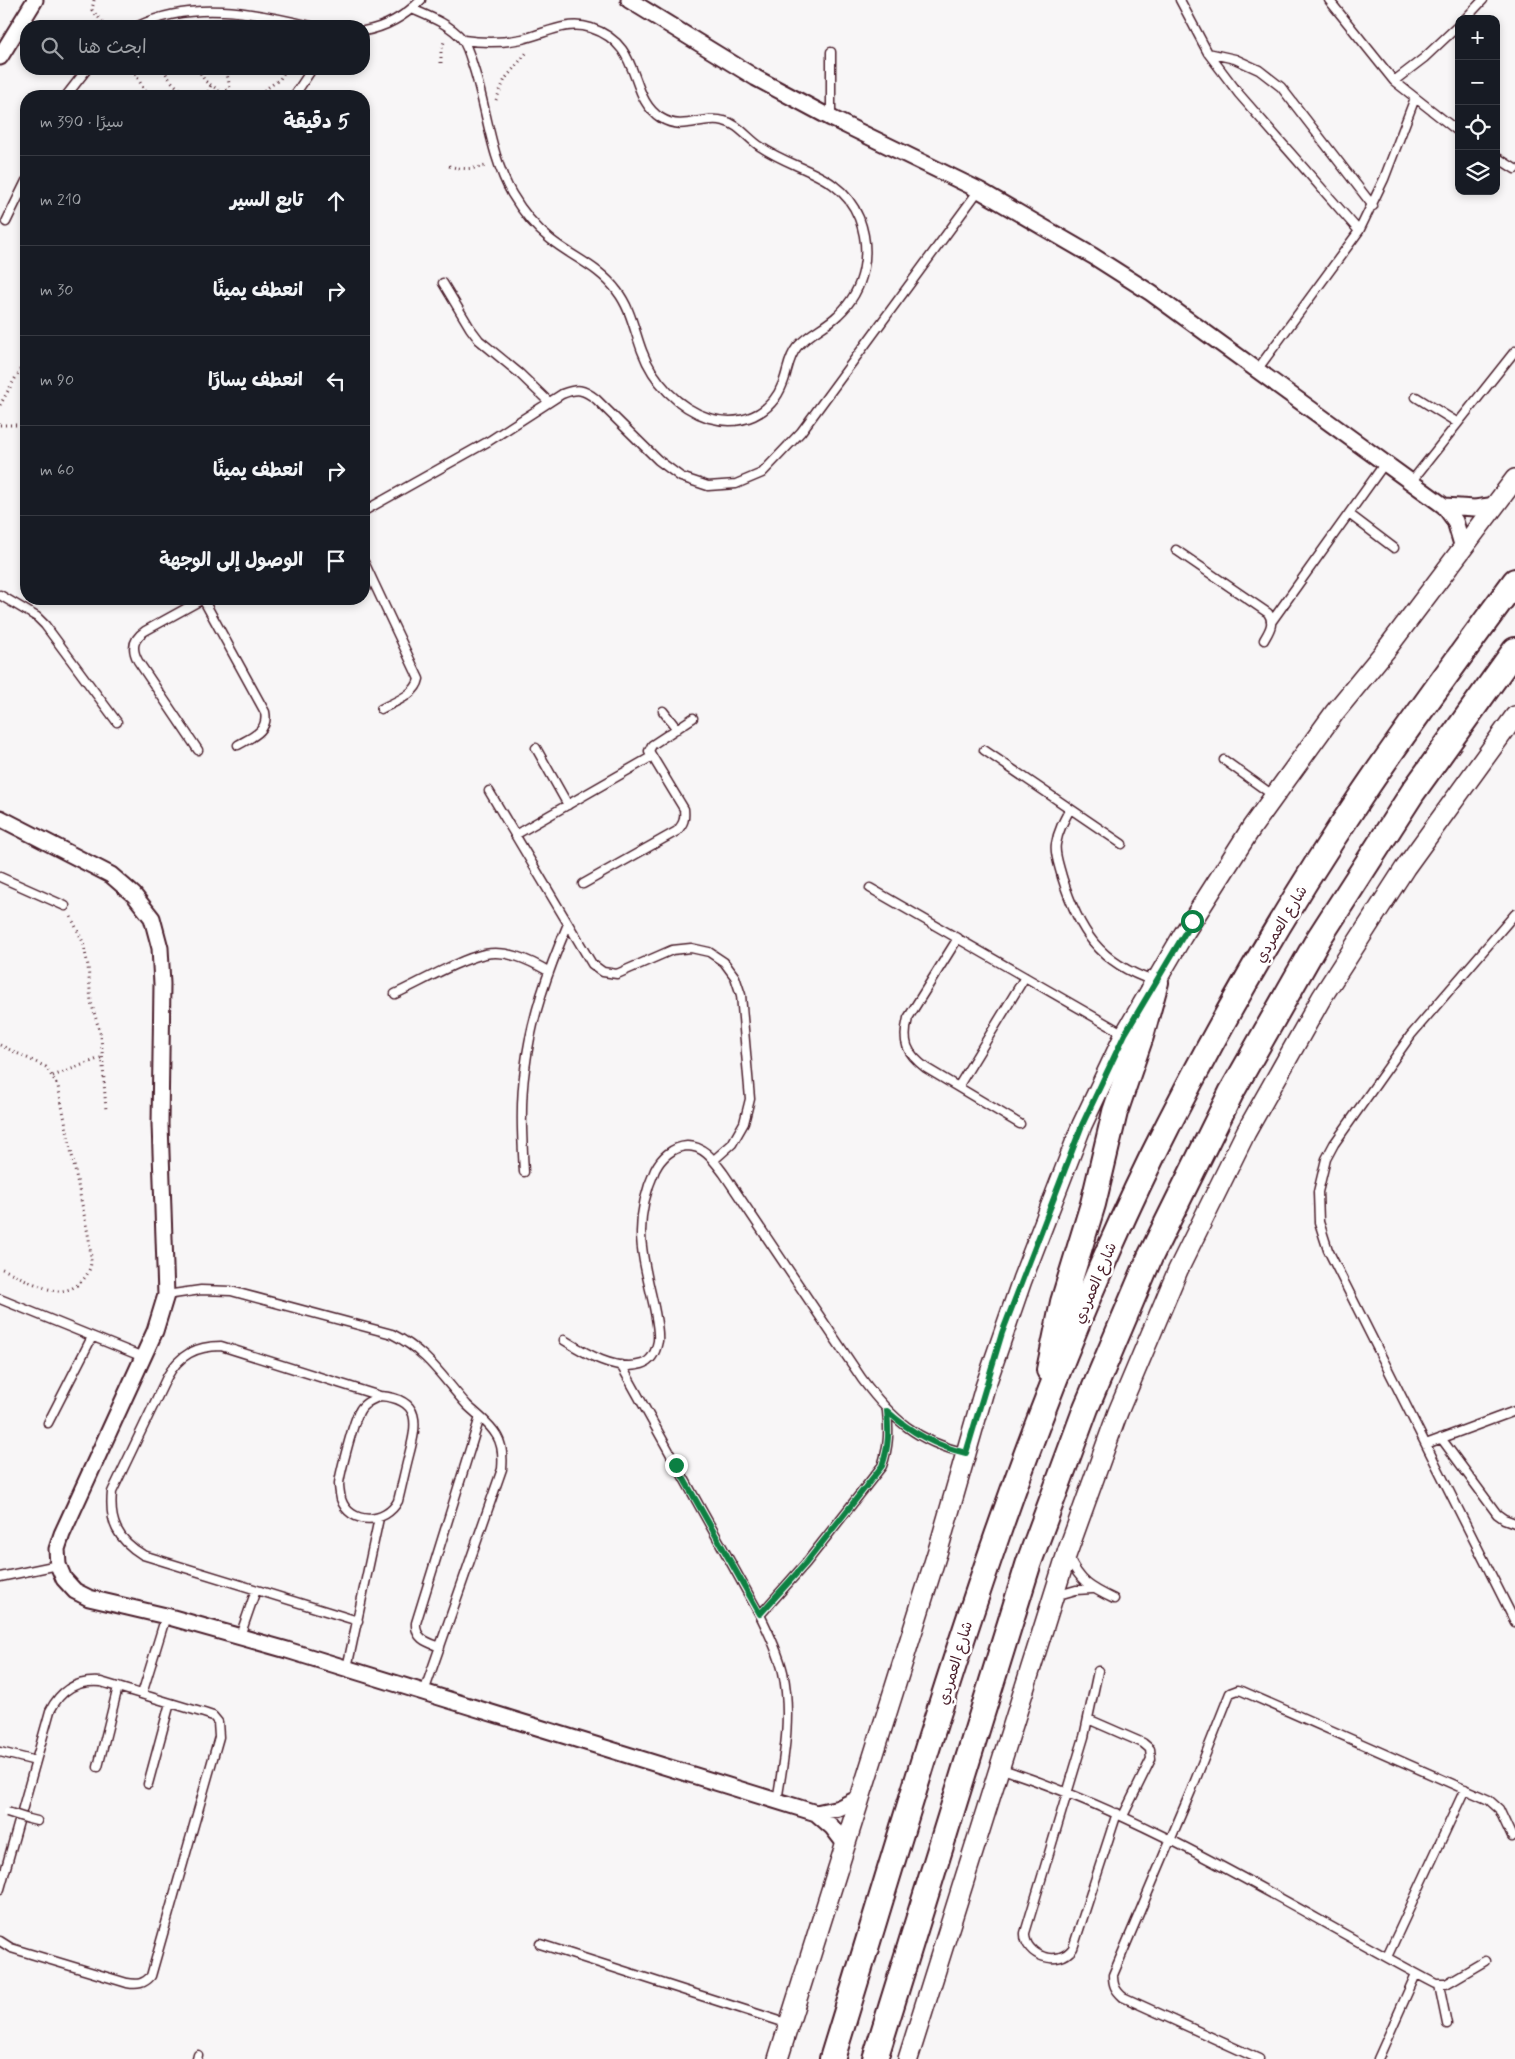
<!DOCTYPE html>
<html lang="ar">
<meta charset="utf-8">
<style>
:root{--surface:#171b24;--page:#20242c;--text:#f1f3f6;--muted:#9ea1a6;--line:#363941}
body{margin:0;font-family:Mynerve,"Playpen Sans Arabic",sans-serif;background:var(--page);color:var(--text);direction:rtl}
.controls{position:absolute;right:15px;top:15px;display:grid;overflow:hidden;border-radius:10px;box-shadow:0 2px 8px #0003}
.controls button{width:45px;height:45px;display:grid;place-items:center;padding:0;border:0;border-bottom:1px solid var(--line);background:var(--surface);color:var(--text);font:25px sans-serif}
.stop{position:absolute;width:15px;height:15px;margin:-11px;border:4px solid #0b8043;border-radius:50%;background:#fff}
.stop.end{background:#0b8043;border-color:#fff;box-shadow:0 1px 5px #0008}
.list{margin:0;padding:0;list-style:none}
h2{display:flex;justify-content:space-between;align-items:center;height:65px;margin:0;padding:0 20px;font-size:21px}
h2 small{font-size:16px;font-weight:400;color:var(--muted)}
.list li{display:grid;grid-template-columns:32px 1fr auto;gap:15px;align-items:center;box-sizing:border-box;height:90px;padding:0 20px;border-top:1px solid var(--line)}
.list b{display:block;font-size:19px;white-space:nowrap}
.list em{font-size:16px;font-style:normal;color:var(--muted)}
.icon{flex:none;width:28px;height:28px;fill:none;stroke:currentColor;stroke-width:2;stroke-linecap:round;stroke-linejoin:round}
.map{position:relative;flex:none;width:1515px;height:2059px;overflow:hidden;direction:ltr}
.search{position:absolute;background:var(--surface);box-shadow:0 2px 8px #0003;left:20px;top:20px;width:350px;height:55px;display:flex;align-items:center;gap:12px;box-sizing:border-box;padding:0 18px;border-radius:20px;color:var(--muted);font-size:19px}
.panel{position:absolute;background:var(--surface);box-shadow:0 2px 8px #0003;left:20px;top:90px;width:350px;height:515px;border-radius:20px;direction:rtl}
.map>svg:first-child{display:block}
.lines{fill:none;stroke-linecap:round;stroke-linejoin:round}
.service-casing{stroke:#4a1f2b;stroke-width:11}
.minor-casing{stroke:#4a1f2b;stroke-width:19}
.tertiary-casing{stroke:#4a1f2b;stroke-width:22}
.primary-casing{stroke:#4a1f2b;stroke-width:28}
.path{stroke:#4a1f2b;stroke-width:3;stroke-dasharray:1 4;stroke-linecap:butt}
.service{stroke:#fff;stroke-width:8}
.minor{stroke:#fff;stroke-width:15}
.tertiary{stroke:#fff;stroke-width:19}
.primary{stroke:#fff;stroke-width:24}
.service-bridge-casing{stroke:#4a1f2b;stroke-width:11;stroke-linecap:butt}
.service-bridge{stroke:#fff;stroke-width:8}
.route{stroke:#0b8043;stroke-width:6}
.labels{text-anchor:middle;stroke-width:5;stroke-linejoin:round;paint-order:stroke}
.street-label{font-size:15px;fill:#4a1f2b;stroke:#fff}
</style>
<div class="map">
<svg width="1515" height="2059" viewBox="0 0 1515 2059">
<rect width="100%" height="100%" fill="#f8f6f7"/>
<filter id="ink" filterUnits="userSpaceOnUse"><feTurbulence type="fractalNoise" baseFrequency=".02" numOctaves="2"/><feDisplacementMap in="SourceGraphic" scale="10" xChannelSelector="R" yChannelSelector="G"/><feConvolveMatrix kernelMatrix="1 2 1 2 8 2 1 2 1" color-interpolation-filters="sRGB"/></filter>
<g filter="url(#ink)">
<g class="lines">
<defs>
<path id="service" d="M1180,0L1208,53L1239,94L1359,231
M1329,0L1394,81L1459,132
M412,9C428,16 450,24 462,39C468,47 471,60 474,69C487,110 491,158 512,194C522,211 535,227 550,239C572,257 600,267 617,291C631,309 634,330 642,351C653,381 678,408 709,418C741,427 771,415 783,383C788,371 788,358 797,347C809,333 826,327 838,315C865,290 872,252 859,218C841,173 796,171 761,147C748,139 739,124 724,121C703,115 683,132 661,118C627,97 644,45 591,28C566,20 545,34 522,39C502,43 483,43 463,40
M1465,19L1483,0
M138,26C192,0 253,12 311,26
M364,31C386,27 405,16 421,0
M831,52V118
M1208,53L1235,59L1259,70L1281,87L1373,206
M1394,81L1424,58L1459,25
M66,96L87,69
M294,96L312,69
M1496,157L1515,169
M6,222L26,181
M443,283L470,328L479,340L519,373L549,402
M1257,370L1359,231L1384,179L1415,98
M1416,397L1458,423
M1411,482L1515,351
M364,511L489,441L562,394C578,388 583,389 596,399L658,460L681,477L708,486L736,484L762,473L801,432L979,190
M1349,514L1394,548
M1176,550L1268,613C1275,623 1269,631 1264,640
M364,562L419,679C416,695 394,702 381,709
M0,595L37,617L45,625L117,722
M203,599L265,712C269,731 252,737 238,745
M1272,621L1385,463
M663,711L677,729
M536,748L568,805
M198,750L138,661C131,648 133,639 145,631L203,599
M984,750L1122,844
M1224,760L1274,796
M489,791L592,964L603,972L617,974L672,950L691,948L709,952L724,962L735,977L741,995L750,1099L744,1123L732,1144L714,1160
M1070,809C1064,820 1058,831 1056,844C1054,854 1060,868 1062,877C1079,931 1099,963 1154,981
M515,835L651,757
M0,877L65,906
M583,884L677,831C684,823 685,819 684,809L649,751L652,745L693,718
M870,888L1124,1034
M1515,914L1411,1035L1334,1144L1326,1159L1318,1192L1319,1222L1328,1250L1515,1622
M958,938L908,1018C902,1042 906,1053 926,1068L1020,1124
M395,994C419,983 460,959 485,954C508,950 529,960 548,971
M958,1087L1025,977
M524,1172C522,1138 520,1103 525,1069C531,1018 548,971 568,924
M166,1295L201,1290L231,1291L392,1334C428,1352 441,1376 467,1405C477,1415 490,1423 497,1436C503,1446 503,1458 502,1469L424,1692
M0,1299L143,1357
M564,1340C585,1353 616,1372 642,1364C652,1361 656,1351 658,1341C659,1330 656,1318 654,1307C649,1283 641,1257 641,1232C641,1211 646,1190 655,1170C661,1158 672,1147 687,1146C705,1146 714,1161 724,1174L862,1379C891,1418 917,1442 966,1453
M621,1365L760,1615C769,1633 778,1652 783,1672C792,1715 784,1758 777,1801
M380,1396C422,1399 417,1424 409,1455C405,1470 402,1485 398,1501C386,1524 350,1526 341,1499C340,1494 339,1488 339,1483C341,1470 353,1423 359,1412C363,1403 372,1400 380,1396Z
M48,1423L92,1337
M1441,1438L1497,1514L1504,1519L1515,1523
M1426,1444L1515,1411
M1069,1558C1080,1582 1091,1588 1114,1599
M0,1577L58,1565
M1055,1596L1076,1590L1092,1589
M760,1615L806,1563L882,1466C889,1446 889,1431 887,1411
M358,1621L143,1555C117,1539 109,1522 112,1492L167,1377C179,1355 196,1346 221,1346L380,1396
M240,1636L256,1590
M440,1647C427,1642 415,1639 416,1623L480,1417
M347,1668L379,1518
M1098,1671L1084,1737L1025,1933C1024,1956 1059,1968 1073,1948L1117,1813
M142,1694L166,1616
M1088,1719L1143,1743L1150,1749L1151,1759L1123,1816
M0,1752L36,1761
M98,1767L118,1687
M999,1768C1154,1818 1292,1908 1436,1984H1446L1485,1961
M148,1784L170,1703
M29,1819L37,1821
M0,1889L50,1711C61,1689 77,1680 101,1682L204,1713L213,1716L218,1722L219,1737L151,1976C144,1984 137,1985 127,1983L11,1948L0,1941
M540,1944L789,2024
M1387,1957L1465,1789
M1439,1985L1447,2024
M197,2059L198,2055
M1259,2059L1123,1997C1115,1990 1113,1985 1113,1975L1191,1791L1230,1693L1238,1690L1242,1691L1489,1800L1499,1809L1512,1837
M1378,2059L1416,1974"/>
<path id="minor" d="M629,0L756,78L831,118L979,190L1093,256L1151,293L1444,506L1455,521L1463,548
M0,57L35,0
M1444,506L1475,508L1496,505
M0,818L111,875L134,895L152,918L160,948L162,984L160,1124L166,1295L155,1331L62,1534L57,1549L58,1565L64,1579L75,1591L89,1598L166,1616L287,1650L816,1813L832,1827L845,1844
M816,1813L839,1808L859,1798"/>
<path id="tertiary" d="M778,2059L939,1547L985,1387L1022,1280L1082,1125L1125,1034L1183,935L1252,827L1335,712L1385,651L1515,479
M908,2059L1067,1553L1118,1412L1178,1270L1246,1132L1322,997L1405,868L1515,716"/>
<path id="primary" d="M1049,1370L1063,1302L1093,1204L1115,1112L1141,1036L1156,982
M832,2059C926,1755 1011,1446 1151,1159C1213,1034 1283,912 1361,796C1410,723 1463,652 1515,581
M875,2059L1029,1562L1086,1408L1150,1257L1231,1093L1319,938L1413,792L1515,650"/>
</defs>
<use href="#service" class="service-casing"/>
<use href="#minor" class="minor-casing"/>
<use href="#tertiary" class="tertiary-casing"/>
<use href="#primary" class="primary-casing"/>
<path class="path" d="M94,0L92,10L106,26
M441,63V51L445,39
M133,69L144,90L153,96
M164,69C170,84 182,93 197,96
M198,69L205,81L223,93L230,88L226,69
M206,96L211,85
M256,96L280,79L286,69
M496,100L505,79L528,51
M449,166C463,170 473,169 486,166
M0,405L25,361
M0,425H26
M71,917L83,942L88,966L91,1002L101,1036L106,1111
M0,1045L46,1067L58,1086L89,1239C90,1247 91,1255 91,1263C89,1278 74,1292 58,1291C43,1290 15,1274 0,1268
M53,1076L103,1057"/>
<use href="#service" class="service"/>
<use href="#minor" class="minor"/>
<use href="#tertiary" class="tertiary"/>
<use href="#primary" class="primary"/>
<defs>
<path id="service-bridge" d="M7,1812L29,1819"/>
</defs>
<use href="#service-bridge" class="service-bridge-casing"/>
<use href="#service-bridge" class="service-bridge"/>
</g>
</g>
<g class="lines" filter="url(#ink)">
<path class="route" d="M676,1465L760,1614L806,1563L882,1466C889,1446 889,1431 887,1411C910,1432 935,1446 966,1453L1002,1333L1082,1125L1125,1034L1192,921"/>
</g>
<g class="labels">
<g class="street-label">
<text transform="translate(1281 924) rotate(-59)" y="5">شارع العمردي</text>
<text transform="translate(1095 1283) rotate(-67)" y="5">شارع العمردي</text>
<text transform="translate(955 1663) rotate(-73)" y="5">شارع العمردي</text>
</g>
</g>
</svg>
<div class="controls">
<button>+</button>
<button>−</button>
<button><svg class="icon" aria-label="locate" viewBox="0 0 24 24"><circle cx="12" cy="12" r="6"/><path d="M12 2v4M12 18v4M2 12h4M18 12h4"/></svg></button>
<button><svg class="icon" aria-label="layers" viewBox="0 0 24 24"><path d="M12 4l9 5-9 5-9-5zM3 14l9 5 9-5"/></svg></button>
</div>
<div class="stop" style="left:1192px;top:921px"></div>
<div class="stop end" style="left:676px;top:1465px"></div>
<div class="search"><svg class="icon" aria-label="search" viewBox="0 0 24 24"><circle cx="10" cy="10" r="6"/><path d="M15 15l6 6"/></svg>ابحث هنا</div>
<section class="panel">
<h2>5 دقيقة<small>سيرًا · 390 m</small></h2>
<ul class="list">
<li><svg class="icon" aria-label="ahead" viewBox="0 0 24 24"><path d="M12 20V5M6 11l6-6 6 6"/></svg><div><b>تابع السير</b></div><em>210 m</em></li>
<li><svg class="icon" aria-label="right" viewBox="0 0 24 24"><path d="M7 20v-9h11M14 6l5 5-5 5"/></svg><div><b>انعطف يمينًا</b></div><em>30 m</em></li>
<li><svg class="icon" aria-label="left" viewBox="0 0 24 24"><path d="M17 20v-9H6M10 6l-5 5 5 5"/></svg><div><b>انعطف يسارًا</b></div><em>90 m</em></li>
<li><svg class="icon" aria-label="right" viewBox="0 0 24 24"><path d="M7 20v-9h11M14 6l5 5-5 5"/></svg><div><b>انعطف يمينًا</b></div><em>60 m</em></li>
<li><svg class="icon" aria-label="arrive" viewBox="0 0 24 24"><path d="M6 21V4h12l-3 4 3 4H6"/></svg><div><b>الوصول إلى الوجهة</b></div></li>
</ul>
</section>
</div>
